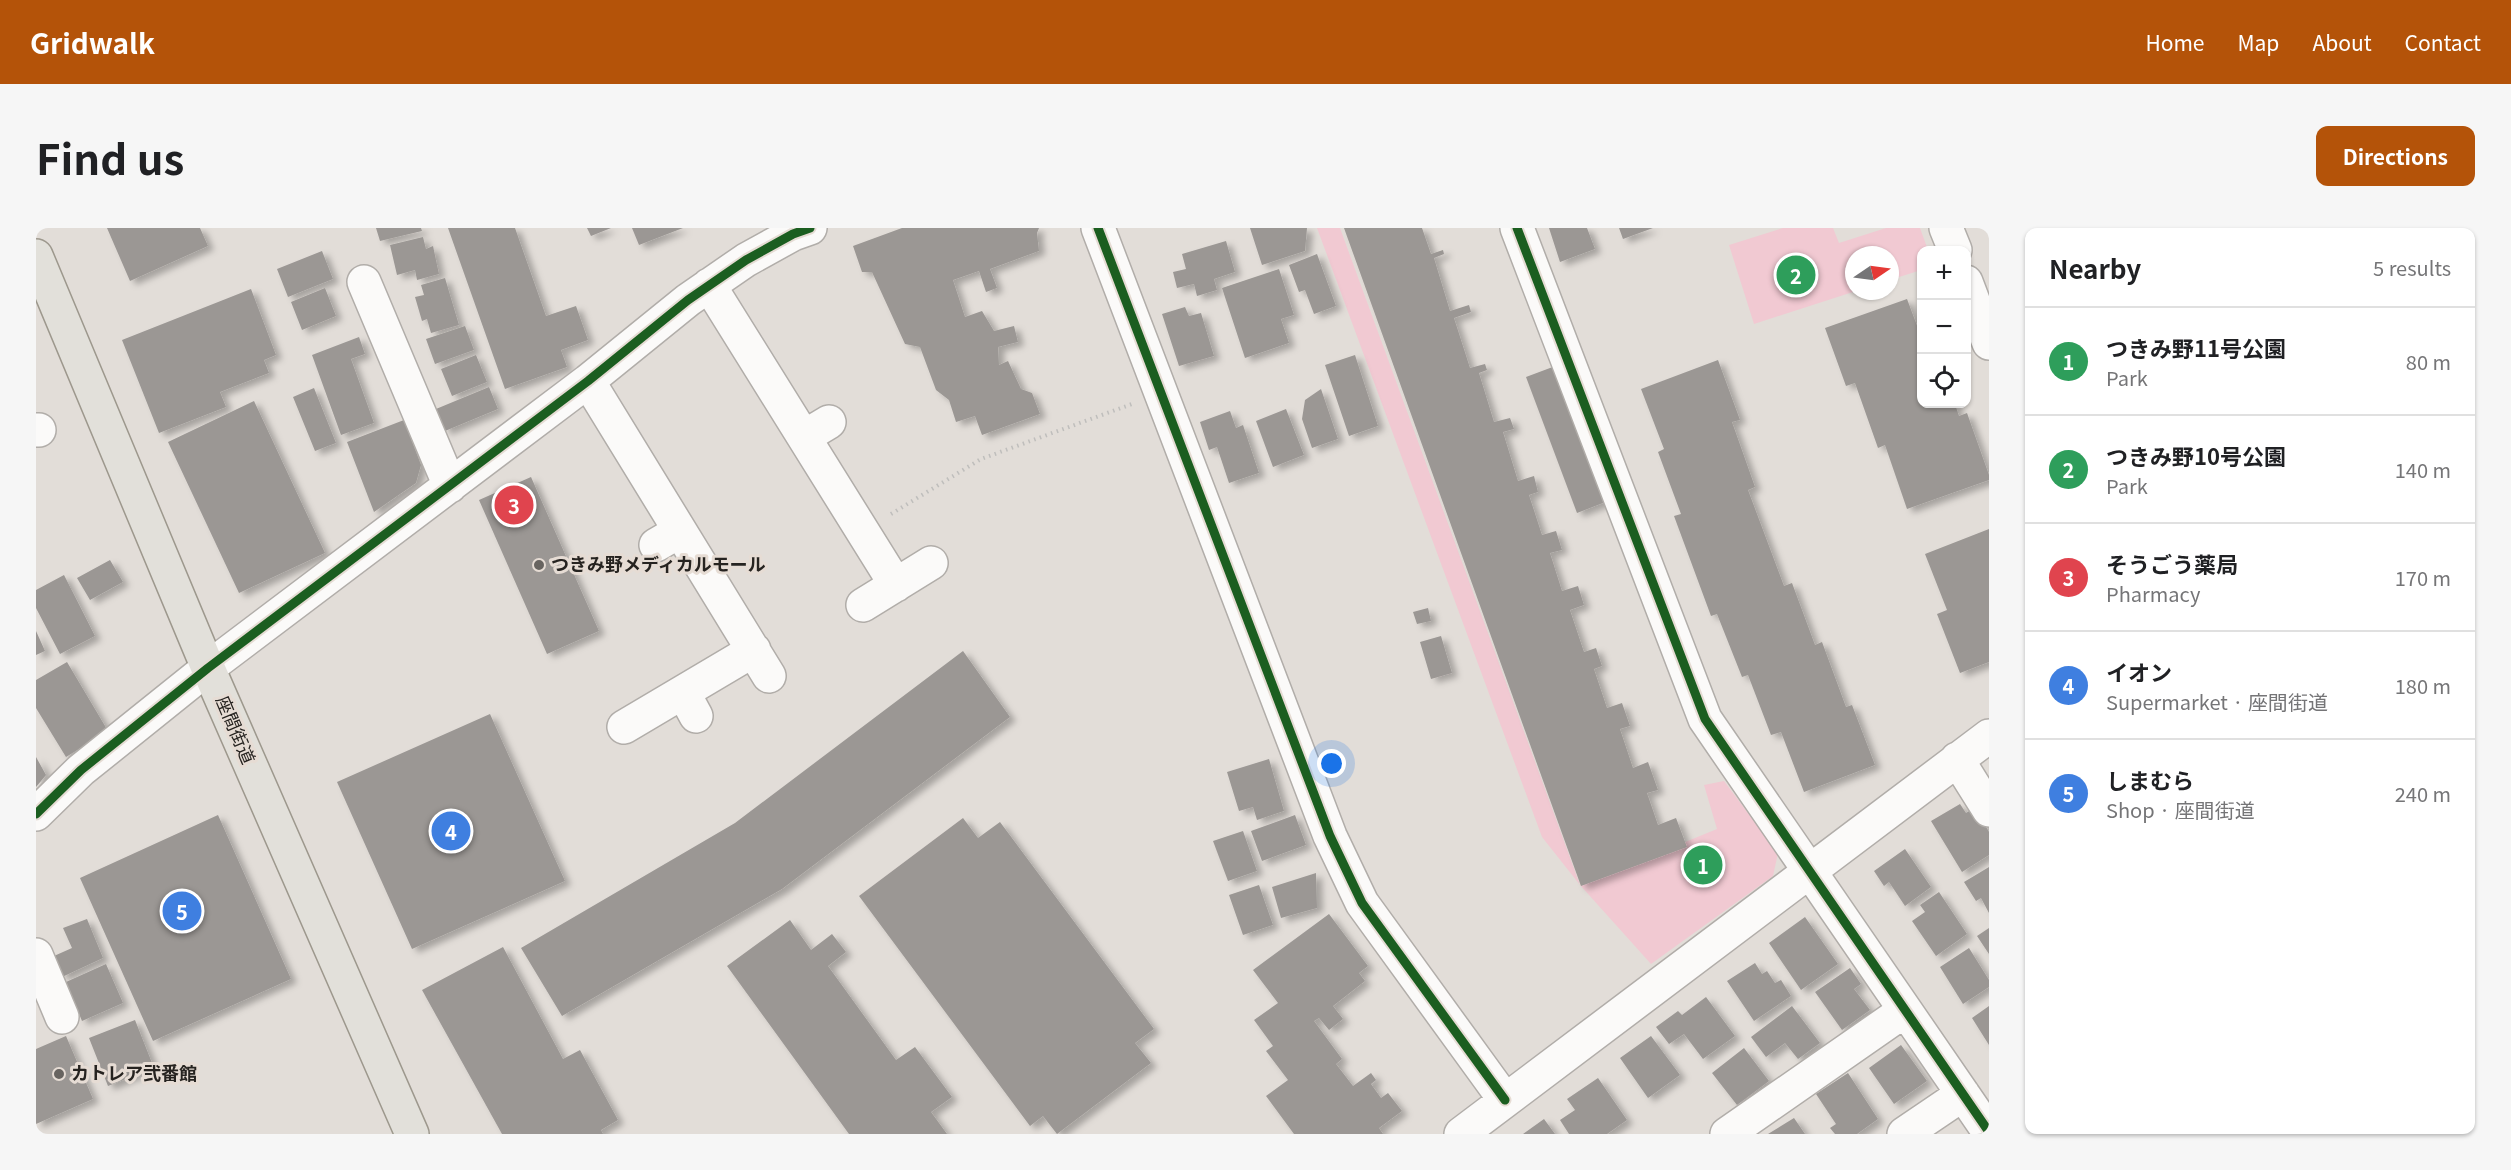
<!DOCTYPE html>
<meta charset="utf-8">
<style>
:root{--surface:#fff;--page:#f6f6f6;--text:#202124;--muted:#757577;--line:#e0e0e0;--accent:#b45309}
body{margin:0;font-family:Georgia,"Noto Sans JP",serif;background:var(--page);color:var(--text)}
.controls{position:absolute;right:18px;top:18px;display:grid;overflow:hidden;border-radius:12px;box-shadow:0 2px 4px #0004}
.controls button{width:54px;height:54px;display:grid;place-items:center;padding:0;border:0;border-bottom:2px solid var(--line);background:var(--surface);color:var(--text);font:30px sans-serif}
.compass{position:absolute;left:1809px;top:18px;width:54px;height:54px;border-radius:50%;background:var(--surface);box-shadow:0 2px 4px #0004;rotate:77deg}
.you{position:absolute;left:1296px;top:536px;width:21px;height:21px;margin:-15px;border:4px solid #fff;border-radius:50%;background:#1a73e8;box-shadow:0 0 0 9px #1a73e833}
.badge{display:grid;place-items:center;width:39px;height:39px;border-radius:50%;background:var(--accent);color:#fff;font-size:20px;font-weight:700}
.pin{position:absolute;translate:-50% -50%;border:3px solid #fff;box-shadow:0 2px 6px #0006}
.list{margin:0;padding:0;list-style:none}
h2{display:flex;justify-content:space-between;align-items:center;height:78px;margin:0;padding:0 24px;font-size:26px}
h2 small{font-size:20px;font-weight:400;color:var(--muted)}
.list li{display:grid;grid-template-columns:39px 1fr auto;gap:18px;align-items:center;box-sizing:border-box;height:108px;padding:0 24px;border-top:2px solid var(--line)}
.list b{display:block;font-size:22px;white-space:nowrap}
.list p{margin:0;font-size:20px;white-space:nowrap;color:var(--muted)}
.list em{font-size:20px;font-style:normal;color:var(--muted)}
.icon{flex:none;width:33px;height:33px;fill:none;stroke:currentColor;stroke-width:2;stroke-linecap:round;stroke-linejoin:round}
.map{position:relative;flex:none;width:1953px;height:906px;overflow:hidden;border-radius:12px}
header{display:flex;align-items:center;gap:36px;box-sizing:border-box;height:84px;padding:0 30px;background:var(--accent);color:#fff}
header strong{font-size:28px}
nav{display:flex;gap:33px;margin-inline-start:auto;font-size:21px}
.intro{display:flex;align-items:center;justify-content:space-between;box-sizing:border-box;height:144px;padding:0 36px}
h1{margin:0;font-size:42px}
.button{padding:15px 27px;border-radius:12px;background:var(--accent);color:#fff;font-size:21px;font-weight:700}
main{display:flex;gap:36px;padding:0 36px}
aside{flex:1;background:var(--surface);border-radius:12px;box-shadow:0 2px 4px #0004}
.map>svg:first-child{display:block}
.green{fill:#f1c9d2}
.building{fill:#9b9794;filter:url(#shadow)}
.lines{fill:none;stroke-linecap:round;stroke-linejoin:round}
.minor-casing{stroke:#b1ada9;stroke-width:36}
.major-casing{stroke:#9d988d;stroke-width:36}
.path{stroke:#bfbebc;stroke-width:4;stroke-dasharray:1.5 4.5;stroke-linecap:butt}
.minor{stroke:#fbfaf9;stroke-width:33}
.major{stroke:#e2e0da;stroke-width:33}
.cycleway-casing{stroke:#e6dcd4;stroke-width:13}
.cycleway{stroke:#1b5e20;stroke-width:9}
.poi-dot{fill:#686460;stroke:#e6dcd4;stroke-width:2}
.labels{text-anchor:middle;stroke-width:6;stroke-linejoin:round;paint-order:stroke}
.poi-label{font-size:18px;font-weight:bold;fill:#262320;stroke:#e6dcd4;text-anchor:start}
.street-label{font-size:18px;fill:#262320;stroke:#e6dcd4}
</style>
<header>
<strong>Gridwalk</strong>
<nav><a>Home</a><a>Map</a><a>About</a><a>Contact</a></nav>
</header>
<div class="intro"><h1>Find us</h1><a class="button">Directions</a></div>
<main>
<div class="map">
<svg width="1953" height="906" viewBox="0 0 1953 906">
<defs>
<filter id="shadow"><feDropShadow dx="6" dy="4" stdDeviation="3" flood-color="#0004"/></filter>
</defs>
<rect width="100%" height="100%" fill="#e2ddd8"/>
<path class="green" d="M1281,0H1304L1544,657L1681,601L1668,557L1688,553L1742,625L1737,648L1615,736L1544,657L1506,609Z
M1747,0H1797L1803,15L1850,0H1884L1892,22H1886L1885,42L1854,52V27H1818V63H1820L1718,96L1693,17Z"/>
<path class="building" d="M71,0H164L172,18L94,53Z
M340,0H385L386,3L344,13Z
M412,0H479L510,88L540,78L552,112L525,122L531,139L469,161Z
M551,0H575L555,8Z
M596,0H647L603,17Z
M866,0H1003L1001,5L1003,23L954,41L961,60L950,64L943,43L917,52L929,89L946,83L958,103L978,98L982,114L962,119L963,137L972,133L985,161L996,165L1004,186L946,207L939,188L920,194L913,172L900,162L884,119L869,116L836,44H826L817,18Z
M1214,0H1271L1269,23L1226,37Z
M1308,0H1386L1395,26L1407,22L1408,26L1398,30L1414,83L1433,77L1435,84L1418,90L1434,140L1449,136L1451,142L1443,145L1458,194L1474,190L1478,201L1467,204L1482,253L1498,248L1502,264L1493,267L1506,307L1520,303L1526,322L1514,325L1526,363L1542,358L1548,377L1534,382L1548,424L1560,420L1566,438L1558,441L1571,480L1586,475L1594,498L1584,501L1597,540L1612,534L1622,562L1611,565L1622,597L1640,590L1651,619L1545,658Z
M1513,0H1551L1559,21L1524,34Z
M1583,0H1617L1587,11Z
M387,9L390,21L397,18L403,46L381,52L379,42L361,47L354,17Z
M1190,13L1199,44L1178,51L1181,62L1161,68L1158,56L1141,60L1137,44L1150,41L1146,26Z
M286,23L297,51L252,69L241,41Z
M1281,26L1300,78L1278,86L1269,62L1263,64L1253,37Z
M1243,41L1258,87L1245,91L1253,115L1209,130L1186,60Z
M409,50L423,97L395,105L391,91L386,93L379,69L388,67L385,57Z
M289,60L300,88L266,102L255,74Z
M215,61L240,127L228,132L233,145L184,164L190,179L123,205L86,112Z
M1871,71L1886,111V176H1919L1923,188L1931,185L1953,247V252L1871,281L1849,217L1842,220L1819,155L1810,158L1789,100Z
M1149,79L1153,88L1165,85L1178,128L1143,138L1126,86Z
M429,98L438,122L399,136L390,111Z
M323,109L329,126L315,131L338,195L305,207L276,127Z
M440,127L451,154L416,168L405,141Z
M1319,127L1342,198L1313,208L1289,137Z
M1682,132L1704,192L1696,194L1719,259L1712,262L1748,358L1756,355L1779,417L1786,414L1810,479L1816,477L1839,537L1768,564L1745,504L1735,507L1712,447L1706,449L1681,386L1675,388L1638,288L1645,286L1622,224L1628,221L1605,161Z
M1522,137L1572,273L1541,285L1490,149Z
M453,159L462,181L409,203L400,181Z
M278,160L300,215L279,223L257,169Z
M1285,161L1302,211L1276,220L1266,191L1269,172Z
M218,173L289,325L203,365L132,214Z
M1250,181L1268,227L1237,239L1220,193Z
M1194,183L1200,200L1207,197L1223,245L1193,255L1181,219L1173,222L1164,194Z
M368,192L385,237L380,255L338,284L311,214Z
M495,249L563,403L511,426L443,272Z
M1953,301V434L1924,445L1901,386L1911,382L1889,326Z
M74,332L87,354L54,372L41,350Z
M28,347L59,408L24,426L0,380V362Z
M1392,380L1395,393L1381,396L1377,384Z
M0,403L9,423L0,427Z
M1405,408L1416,445L1395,451L1384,414Z
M927,423L974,489L746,661L526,788L485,720L699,595Z
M31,434L72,503L30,529L0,480V452Z
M454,486L529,653L376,721L301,554Z
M0,529L10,547L0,559Z
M1233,531L1248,583L1221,592L1217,579L1203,583L1191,544Z
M1924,576L1930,585L1935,582L1942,595L1946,592L1953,604V627L1926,644L1895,593Z
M182,587L255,751L117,813L44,650Z
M1259,587L1270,617L1226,633L1215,603Z
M927,590L942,610L964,594L1118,801L1099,815L1115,835L1021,906L1007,888L994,898L823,668Z
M1207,603L1221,643L1192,653L1177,613Z
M1869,621L1895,659L1869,678L1853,654L1848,658L1838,643Z
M1953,639V685L1945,670L1940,673L1928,654Z
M1280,645L1281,680L1245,690L1236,659Z
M1223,657L1237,697L1207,707L1193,667Z
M1903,664L1931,706L1900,728L1876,693L1889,684L1884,677Z
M1293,686L1332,738L1323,745L1329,753L1297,778L1307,791L1293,802L1283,790L1278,793L1306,831L1300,836L1317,858L1335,845L1340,852L1335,856L1345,870L1352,865L1366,883L1343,900L1347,906H1258L1230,868L1252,852L1230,823L1237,818L1218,792L1242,775L1217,742Z
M1769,689L1802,736L1765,762L1733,715Z
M51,691L67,730L26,749L18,728L36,720L27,700Z
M754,692L775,722L796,706L810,724L792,738L860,832L879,819L916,869L895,884L911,906H813L691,738Z
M1953,700V726L1941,708Z
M467,719L527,831L544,822L582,892L565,902L567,906H466L386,762Z
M1933,720L1953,752V759L1927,776L1904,739Z
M1719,735L1726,746L1731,743L1739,755L1745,752L1755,768L1718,793L1691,753Z
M70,736L87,775L46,793L30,754Z
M1814,740L1825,756L1818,761L1834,782L1806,802L1779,764Z
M1670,769L1699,808L1667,831L1648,806L1633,816L1620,799L1642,783L1646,787Z
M1756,778L1784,815L1762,831L1749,815L1730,829L1715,809Z
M1953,778V817L1936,790Z
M99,792L118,840L72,858L53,810Z
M30,808L57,871L0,896V821Z
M1615,808L1644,847L1612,870L1584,830Z
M1865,817L1891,853L1858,876L1833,840Z
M1708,820L1733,853L1701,877L1676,845Z
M1812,845L1842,891L1821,906H1799L1794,900L1800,896L1780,866Z
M1562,850L1591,892L1571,906H1533L1524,892L1539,882L1531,871Z
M1758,890L1769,906H1732Z
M1508,891L1519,906H1487Z"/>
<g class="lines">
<defs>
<path id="minor" d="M1062,0L1294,608L1326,675L1469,872
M1481,0L1669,491L1953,904
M1910,0L1919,22
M328,54L414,258
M1930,54L1953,115
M673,57L860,357
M552,153L733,448
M0,202H3
M768,209L793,194
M620,317L644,303
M827,377L895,335
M647,464L660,488
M588,499L718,422
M1921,531L1953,582
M0,586L45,542L172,440L552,153L652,72L710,32L757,6L774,0
M0,727L26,789
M1425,906L1953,508
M1691,906L1868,783
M1868,906L1927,866"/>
<path id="major" d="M0,28L172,440L376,906"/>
</defs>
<use href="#minor" class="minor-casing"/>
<use href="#major" class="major-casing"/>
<path class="path" d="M855,286L945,231L1096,176"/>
<use href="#minor" class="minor"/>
<use href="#major" class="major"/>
<defs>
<path id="cycleway" d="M1062,0L1294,608L1326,675L1469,872
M1481,0L1669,491L1953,904
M0,586L45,542L172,440L552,153L652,72L710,32L757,6L774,0"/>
</defs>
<use href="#cycleway" class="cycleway-casing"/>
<use href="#cycleway" class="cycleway"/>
</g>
<g class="poi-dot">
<circle cx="503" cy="337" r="6"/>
<circle cx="23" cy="846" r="6"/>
</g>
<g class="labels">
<g class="poi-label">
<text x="515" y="343">つきみ野メディカルモール</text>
<text x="35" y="852">カトレア弐番館</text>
</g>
<g class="street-label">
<text transform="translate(199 502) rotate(67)" y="6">座間街道</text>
</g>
</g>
</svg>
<div class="controls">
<button>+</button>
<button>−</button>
<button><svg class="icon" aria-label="locate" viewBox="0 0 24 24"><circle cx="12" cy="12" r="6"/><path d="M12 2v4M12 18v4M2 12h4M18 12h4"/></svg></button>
</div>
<svg class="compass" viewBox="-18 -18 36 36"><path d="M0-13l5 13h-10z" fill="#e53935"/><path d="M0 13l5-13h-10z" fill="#757577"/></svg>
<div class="you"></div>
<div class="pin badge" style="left:1667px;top:637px;background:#2e9e5b">1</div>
<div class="pin badge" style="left:1760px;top:47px;background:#2e9e5b">2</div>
<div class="pin badge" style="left:478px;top:277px;background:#e0444e">3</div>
<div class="pin badge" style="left:415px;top:603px;background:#3f7fe0">4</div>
<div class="pin badge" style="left:146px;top:683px;background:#3f7fe0">5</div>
</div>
<aside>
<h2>Nearby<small>5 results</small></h2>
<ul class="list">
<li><span class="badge" style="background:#2e9e5b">1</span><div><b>つきみ野11号公園</b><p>Park</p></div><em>80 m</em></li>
<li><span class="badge" style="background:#2e9e5b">2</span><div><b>つきみ野10号公園</b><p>Park</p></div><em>140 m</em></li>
<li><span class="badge" style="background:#e0444e">3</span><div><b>そうごう薬局</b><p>Pharmacy</p></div><em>170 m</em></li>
<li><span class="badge" style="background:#3f7fe0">4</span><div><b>イオン</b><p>Supermarket · 座間街道</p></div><em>180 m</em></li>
<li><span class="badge" style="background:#3f7fe0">5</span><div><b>しまむら</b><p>Shop · 座間街道</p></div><em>240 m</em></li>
</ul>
</aside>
</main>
